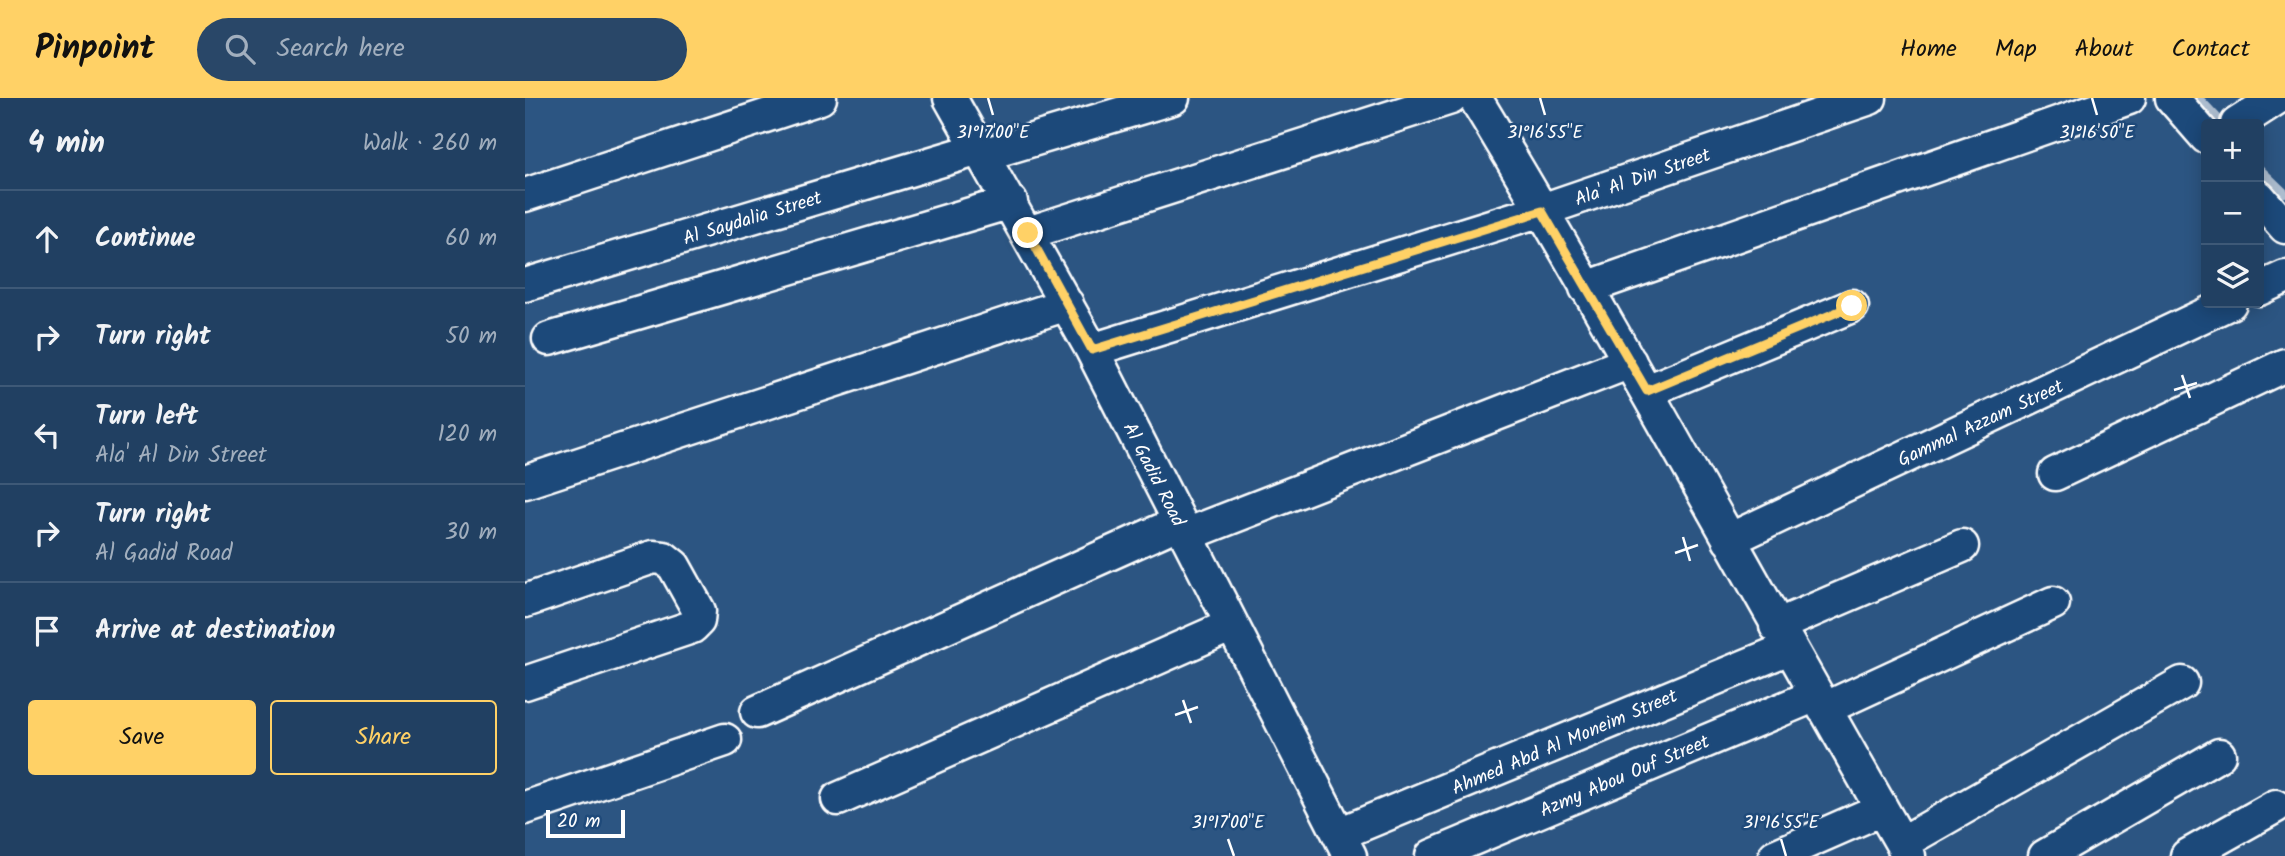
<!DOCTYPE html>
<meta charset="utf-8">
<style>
:root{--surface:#214062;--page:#294768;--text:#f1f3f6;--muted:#a2afbe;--line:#3e5977;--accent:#ffd166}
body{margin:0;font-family:Kalam,sans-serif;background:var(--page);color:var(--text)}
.controls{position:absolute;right:21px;top:21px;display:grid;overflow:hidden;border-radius:7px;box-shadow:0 4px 18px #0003}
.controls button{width:63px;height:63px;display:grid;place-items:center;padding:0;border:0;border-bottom:2px solid var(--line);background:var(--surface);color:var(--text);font:35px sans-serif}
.scale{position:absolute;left:21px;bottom:18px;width:79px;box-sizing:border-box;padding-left:7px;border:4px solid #fff;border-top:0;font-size:19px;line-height:24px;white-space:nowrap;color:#fff;-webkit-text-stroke:5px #1f4a7a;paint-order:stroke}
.stop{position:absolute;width:21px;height:21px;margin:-16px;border:5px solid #ffd166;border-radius:50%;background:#fff}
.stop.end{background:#ffd166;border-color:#fff;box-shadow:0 2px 7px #0008}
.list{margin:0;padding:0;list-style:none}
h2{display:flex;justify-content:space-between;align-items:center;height:91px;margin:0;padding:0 28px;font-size:30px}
h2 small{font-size:23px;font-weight:400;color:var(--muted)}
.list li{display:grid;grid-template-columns:46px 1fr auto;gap:21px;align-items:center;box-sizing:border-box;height:98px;padding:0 28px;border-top:2px solid var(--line)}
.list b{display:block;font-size:26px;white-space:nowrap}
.list p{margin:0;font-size:23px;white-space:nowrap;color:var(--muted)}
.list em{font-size:23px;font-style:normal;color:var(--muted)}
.actions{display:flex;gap:14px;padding:21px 28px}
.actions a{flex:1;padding:16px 0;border:2px solid var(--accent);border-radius:7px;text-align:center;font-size:24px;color:var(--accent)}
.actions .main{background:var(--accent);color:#111}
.icon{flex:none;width:38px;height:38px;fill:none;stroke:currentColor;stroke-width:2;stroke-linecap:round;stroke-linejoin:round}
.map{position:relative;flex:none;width:1760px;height:758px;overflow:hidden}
header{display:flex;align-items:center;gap:42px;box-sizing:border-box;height:98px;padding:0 35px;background:var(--accent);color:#111}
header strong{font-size:33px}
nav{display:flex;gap:38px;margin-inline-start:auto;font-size:24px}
.search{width:490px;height:63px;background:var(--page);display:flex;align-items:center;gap:18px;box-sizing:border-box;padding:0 24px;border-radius:38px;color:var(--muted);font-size:26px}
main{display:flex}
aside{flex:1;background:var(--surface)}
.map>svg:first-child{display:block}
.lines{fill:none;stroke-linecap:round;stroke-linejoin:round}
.stream{stroke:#acbcce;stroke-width:8}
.street-casing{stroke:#fff;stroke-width:37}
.street{stroke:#1f4a7a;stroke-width:32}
.route{stroke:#ffd166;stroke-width:9}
.ticks{fill:none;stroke:#fff;stroke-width:2.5}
.labels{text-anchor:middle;stroke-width:5;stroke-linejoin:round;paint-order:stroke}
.street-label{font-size:19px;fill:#fff;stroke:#1f4a7a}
.ticks-label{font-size:18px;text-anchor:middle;fill:#fff;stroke:#1f4a7a;stroke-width:5;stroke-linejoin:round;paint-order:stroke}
</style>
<header>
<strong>Pinpoint</strong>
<div class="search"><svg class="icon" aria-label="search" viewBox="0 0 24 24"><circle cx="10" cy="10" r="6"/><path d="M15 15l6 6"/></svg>Search here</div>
<nav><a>Home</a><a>Map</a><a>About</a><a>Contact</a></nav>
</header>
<main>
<aside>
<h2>4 min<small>Walk · 260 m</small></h2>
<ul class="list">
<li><svg class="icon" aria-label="ahead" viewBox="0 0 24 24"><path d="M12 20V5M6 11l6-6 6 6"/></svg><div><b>Continue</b></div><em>60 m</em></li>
<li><svg class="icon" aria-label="right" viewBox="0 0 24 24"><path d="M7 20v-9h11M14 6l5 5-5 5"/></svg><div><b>Turn right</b></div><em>50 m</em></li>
<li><svg class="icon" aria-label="left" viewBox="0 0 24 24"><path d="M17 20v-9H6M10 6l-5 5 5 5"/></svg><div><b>Turn left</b><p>Ala' Al Din Street</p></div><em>120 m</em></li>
<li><svg class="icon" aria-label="right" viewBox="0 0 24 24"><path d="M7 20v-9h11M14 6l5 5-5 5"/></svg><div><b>Turn right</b><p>Al Gadid Road</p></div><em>30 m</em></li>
<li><svg class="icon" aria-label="arrive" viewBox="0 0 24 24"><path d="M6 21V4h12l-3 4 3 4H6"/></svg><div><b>Arrive at destination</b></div></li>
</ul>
<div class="actions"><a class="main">Save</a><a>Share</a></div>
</aside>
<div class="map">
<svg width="1760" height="758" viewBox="0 0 1760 758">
<rect width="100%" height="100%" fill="#2c5582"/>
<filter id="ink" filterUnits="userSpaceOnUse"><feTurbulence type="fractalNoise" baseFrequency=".0143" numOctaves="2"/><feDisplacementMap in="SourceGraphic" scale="14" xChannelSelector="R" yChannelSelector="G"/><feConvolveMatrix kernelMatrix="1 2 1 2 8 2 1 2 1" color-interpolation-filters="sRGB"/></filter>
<g filter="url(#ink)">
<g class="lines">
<path class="stream" d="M1674,0L1692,19
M1734,70L1760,95"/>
<defs>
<path id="street" d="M425,0L567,252L825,758
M950,0C1101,249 1238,506 1384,758
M1647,0L1681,39
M1712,26L1752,0
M457,57L648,0
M0,97L295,0
M1734,99L1760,129
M503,135L926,0
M0,187L454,51
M1061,190L1604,0
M1734,191L1760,179
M24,241L486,104
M567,252L1017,112L1345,0
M1122,293L1327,208
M1530,376L1760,267
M0,384L542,206
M661,437L1105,264
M1204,442L1705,205
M0,503L128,459L139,460L149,468L174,513L173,523L167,529L0,585
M1251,528L1437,448
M1299,611L1528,505
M232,614L655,424
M313,701L707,527
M0,710L200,642
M814,736L1264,550
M1377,745L1657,585
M907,758L1291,597
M1250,758L1357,711
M1520,758L1694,657
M1662,758L1751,708"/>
</defs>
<use href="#street" class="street-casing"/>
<use href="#street" class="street"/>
</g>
</g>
<g class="lines" filter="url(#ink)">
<path class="route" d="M503,135L567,252L1017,113L1122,293L1327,208"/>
</g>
<path class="ticks" d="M463,0L468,17M1015,0L1020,17M1567,0L1572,17M1657,277L1665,300M1649,292L1672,285M1158,439L1165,463M1150,455L1173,447M658,602L666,625M650,617L673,609M703,741L709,758M1256,741L1261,758"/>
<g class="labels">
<g class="street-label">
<text transform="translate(1117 78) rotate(-19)" y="7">Ala' Al Din Street</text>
<text transform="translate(227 119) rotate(-17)" y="7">Al Saydalia Street</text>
<text transform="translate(1455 324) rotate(-25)" y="7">Gammal Azzam Street</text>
<text transform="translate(630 376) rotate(63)" y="7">Al Gadid Road</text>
<text transform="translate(1039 643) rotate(-23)" y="7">Ahmed Abd Al Moneim Street</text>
<text transform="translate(1099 677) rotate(-23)" y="7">Azmy Abou Ouf Street</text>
</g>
</g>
<g class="ticks-label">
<text x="468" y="40">31°17'00"E</text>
<text x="1020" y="40">31°16'55"E</text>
<text x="1572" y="40">31°16'50"E</text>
<text x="703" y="730">31°17'00"E</text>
<text x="1256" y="730">31°16'55"E</text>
</g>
</svg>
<div class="controls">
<button>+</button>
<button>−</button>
<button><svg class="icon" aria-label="layers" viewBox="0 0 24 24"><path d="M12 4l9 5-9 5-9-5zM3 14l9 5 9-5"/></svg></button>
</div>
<div class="scale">20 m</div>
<div class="stop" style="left:1327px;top:208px"></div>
<div class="stop end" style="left:503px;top:135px"></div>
</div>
</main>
